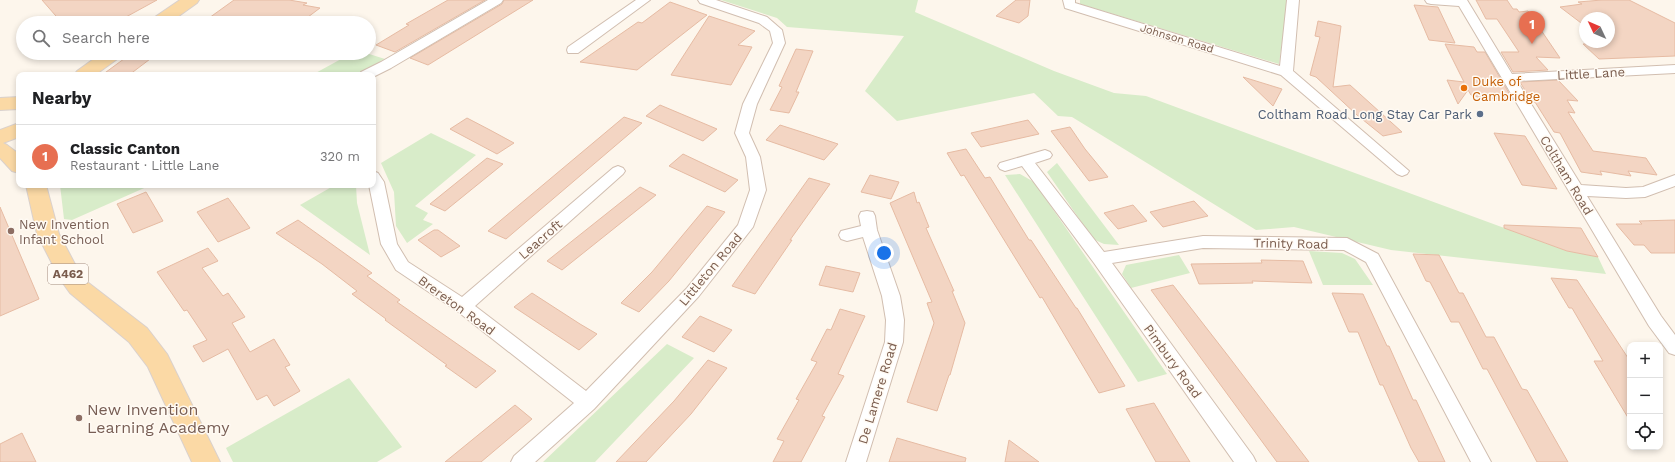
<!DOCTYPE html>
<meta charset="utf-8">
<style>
:root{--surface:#fff;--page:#f2f2f2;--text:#202124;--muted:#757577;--line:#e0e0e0;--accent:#e76f51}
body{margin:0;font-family:"Work Sans",sans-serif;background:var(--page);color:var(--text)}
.controls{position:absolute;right:12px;bottom:12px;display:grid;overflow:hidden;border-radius:8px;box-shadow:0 2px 6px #0003}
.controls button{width:36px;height:36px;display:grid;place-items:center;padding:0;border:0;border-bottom:1px solid var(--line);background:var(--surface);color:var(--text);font:20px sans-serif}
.compass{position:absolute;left:1579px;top:12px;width:36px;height:36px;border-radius:50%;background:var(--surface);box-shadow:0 2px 6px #0003;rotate:314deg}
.you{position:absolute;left:884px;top:253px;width:14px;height:14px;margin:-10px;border:3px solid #fff;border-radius:50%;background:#1a73e8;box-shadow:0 0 0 6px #1a73e833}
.badge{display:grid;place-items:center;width:26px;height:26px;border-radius:50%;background:var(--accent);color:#fff;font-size:13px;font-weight:700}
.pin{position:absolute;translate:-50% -33px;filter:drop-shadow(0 1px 2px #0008)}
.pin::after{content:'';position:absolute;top:21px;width:14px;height:12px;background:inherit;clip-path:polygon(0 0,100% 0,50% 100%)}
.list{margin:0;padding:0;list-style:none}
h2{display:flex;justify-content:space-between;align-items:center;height:52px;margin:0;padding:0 16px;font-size:17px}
h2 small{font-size:13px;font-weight:400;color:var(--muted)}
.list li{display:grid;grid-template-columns:26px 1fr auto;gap:12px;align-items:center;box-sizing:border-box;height:64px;padding:0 16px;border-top:1px solid var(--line)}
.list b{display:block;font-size:15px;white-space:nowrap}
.list p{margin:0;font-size:13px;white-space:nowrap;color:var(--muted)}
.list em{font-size:13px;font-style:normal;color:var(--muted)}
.icon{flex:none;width:22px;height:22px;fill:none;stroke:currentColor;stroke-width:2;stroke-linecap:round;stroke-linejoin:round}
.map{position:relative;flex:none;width:1675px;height:462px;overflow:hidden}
.search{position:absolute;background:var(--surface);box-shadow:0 2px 6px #0003;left:16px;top:16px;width:360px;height:44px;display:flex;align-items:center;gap:10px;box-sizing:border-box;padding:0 14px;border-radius:22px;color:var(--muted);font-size:15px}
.panel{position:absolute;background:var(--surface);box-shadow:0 2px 6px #0003;left:16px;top:72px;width:360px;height:116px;border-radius:8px}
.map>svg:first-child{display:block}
.green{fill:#d8ecc9}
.building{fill:#f3d5c3;stroke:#e6bba3}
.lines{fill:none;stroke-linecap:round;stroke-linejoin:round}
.street-casing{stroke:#d1beb0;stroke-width:2}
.primary-casing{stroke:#dad1cd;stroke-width:2}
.street{fill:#fff;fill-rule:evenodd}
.primary{fill:#fbd9a5;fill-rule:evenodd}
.food-dot{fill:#e8710a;stroke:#fffaf3;stroke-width:1.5}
.service-dot{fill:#5c6f8a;stroke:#fffaf3;stroke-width:1.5}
.education-dot{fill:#8d6e63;stroke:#fffaf3;stroke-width:1.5}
.labels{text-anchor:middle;stroke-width:3;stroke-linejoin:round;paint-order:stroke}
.far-street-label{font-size:11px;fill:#7a5c4d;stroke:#fffaf3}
.shield{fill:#fffaf3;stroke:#a28b7f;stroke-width:1}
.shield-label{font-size:12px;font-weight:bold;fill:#7a5c4d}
.street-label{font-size:13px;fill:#7a5c4d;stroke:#fffaf3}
.food-label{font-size:13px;fill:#c56008;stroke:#fffaf3;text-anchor:start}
.service-label{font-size:13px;fill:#4e5e75;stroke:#fffaf3;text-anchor:end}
.education-label{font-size:13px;fill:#785e54;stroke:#fffaf3;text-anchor:start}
.near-education-label{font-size:16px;fill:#785e54;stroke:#fffaf3;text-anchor:start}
</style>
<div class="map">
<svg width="1675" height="462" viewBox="0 0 1675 462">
<rect width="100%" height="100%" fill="#fdf6ec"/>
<path class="green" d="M721,0H918L915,12L1054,71L1114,93L1146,96L1567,251L1598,257L1606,274L1391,250L1294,227L1256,230L1072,117L1058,116L1034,93L897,121L865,91L904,36L787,27L777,18Z
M1080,0H1288L1279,64L1080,4Z
M352,53H366L385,59L355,75H312Z
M431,133L476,155L415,206L428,213L423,220L433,224L407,243L396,226L394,192L381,163Z
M1057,163L1119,245L1104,244L1093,239L1047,172Z
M1020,174L1034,182L1167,374L1138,382L1005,175Z
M60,185H151L72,220L64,219Z
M335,185H356L357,203L370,255L300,205Z
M1309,251L1342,253L1355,259L1373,285H1323Z
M1179,255L1190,273L1131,288L1122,274L1126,265Z
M667,344L694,358L595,462H543Z
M349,378L402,447L377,462H233L226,448Z"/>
<path class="building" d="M42,0H157L115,23H62Z
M234,0H289L307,3L303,5L320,8L300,23L273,19L268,23H202Z
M448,0H485L395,52L376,45L409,25L406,24Z
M504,0H533L428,65L410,58L502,4Z
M1016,0H1030L1028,16L1019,23L996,16Z
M1476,0H1507L1513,9H1517L1519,12L1528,11L1560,58L1536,57L1548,70L1513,72L1501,52H1519L1497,19H1486Z
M1602,0H1629L1675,23V56L1599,59L1583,44L1608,43L1606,42H1609V18H1585V26L1560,7L1582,4L1578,2Z
M670,2L707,15L637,70L580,62L638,22L642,23Z
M1414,5L1438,7L1455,43L1429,40Z
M709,16L755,31L738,45L752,47L731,85L671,75Z
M1318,21L1341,26L1333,87L1350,85L1402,132L1383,136L1357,115L1316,77L1310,75L1320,37L1315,36Z
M1445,44L1474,47L1477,52H1485L1513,100L1481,98L1471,95L1468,90L1458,104L1447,80L1464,82Z
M796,49L813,51L796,92H799L789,113L770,110L782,87L779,86Z
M132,53H158L129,75H102Z
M1243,77L1282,89L1273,106Z
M1558,80L1578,101L1567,100L1575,113L1568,112L1593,151L1646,158L1657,175L1628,171L1631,176L1600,171L1602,175L1581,172L1560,133L1554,132L1535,102H1532L1520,82Z
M660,105L717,129L703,141L646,116Z
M624,117L642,123L506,239L488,231Z
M467,118L490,130L514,143L497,154L450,129Z
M1028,120L1039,134L981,147L971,133Z
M780,125L808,134L838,144L824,160L766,140Z
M1070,127L1085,149L1108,177L1089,181L1051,131Z
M1494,133L1525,136L1557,189L1522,185Z
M966,149L985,178L990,177L1029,240H1031L1076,308H1077L1125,386L1099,393L1042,297L1040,298L964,175L961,176L947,153Z
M683,154L738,180L725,192L669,166Z
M487,158L503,164L445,211L430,204Z
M870,175L899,182L891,199L861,192Z
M809,178L830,184L790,240H792L755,294L732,286Z
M640,187L656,195L562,270L547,261Z
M146,192L163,221L133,233L117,204Z
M914,192L917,203L919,202L929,227L926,228L954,291H952L965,323L950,375H949L937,411L907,402L934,323L927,303L932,302L890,203Z
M228,198L250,228L218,242L197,212Z
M1194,201L1208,216L1163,227L1150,212Z
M1133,205L1147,221L1118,229L1104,213Z
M707,206L725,212L669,281L639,312L621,303L652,272Z
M0,207L39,299L0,316Z
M298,220L372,273L367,276L400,300L397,302L496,371L476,388L445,366L447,365L385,320L386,319L352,294L357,291L322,264L276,233Z
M1675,220V253H1651L1644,245H1634L1616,224H1642L1639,221Z
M1504,225L1581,228L1598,257L1567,251L1504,228Z
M434,230H438L460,246L441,257L418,240Z
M208,248L218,261L202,268L223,296L228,293L245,317L232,323L250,352L274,339L290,365L285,367L300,391L274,406L267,395L257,400L228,349L203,362L193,346L207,340L187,310L184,311L157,272Z
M1413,254L1439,255L1459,293H1463L1486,337H1494L1522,389L1527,390L1568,462H1537L1487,369H1483L1459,322H1451L1430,282L1426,281Z
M1261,260L1303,261L1312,283L1252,281L1253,283L1199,284L1191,264L1262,263Z
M826,266L860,273L853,292L819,285Z
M1551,278L1577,280L1630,361V421L1594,361H1603L1572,308H1569Z
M1173,285L1229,357L1309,462H1277L1151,290Z
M532,293L580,324L597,334L579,350L514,307Z
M1332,293L1363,294L1387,346H1389L1413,400H1416L1445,462H1419L1411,448L1383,385H1380L1358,332H1349Z
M840,309L865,316L838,374L844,376L822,416L825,417L801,462H773L784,441L777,439L799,400L796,399L817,362L811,360L827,329L831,330Z
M700,316L732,330L714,352L682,337Z
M708,360L727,368L691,414L646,462H616L674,401Z
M1154,403L1174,436L1190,462H1156L1126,409Z
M515,405L532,419L481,462H445Z
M22,433L36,462H0V444Z
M897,438L966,458L965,462H889Z
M1009,440L1039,462H1005Z"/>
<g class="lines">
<defs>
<path id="street" d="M488,0H503L501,3L391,68L373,77V75H359L361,72L381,62Z
M636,0H650L578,53H568L567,50L568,47Z
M698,0H716L767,17L782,30L785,43L757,104L749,133L760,157L766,190L753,227L699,296L594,409L535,462H511L514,456L574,403L457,311L396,270L381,244L369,185H373V171L378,173L384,182L397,244L408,262L462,297L613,168L618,166L623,168L625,171L623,174L475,306L586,391L687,288L738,225L750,190L746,157L735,133L743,104L773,43L770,31L759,23L700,3Z
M1063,0H1075V3L1280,66L1287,0H1299L1293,71L1409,171L1407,174L1402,176L1397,174L1281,75L1065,8Z
M1425,0H1467L1512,74L1675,65V73L1517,81L1581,185L1626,188L1643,187L1675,175V186L1645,197L1626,198L1587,196L1661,316L1675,335V355L1669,353L1649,326L1459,6L1431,4L1427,3Z
M1045,150L1050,152L1052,155L1050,158L1035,163L1104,252L1203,236L1347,238L1378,254L1491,462H1471L1366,262L1344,250L1203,248L1112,263L1253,456L1256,462H1234L1094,263L1022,166L1005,171L1000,169L998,166L1000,163Z
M867,211L873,212L875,216L877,230L900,296L904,320L903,342L866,462H846L885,342L886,320L882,296L863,237L847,241L841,239L839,235L841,231L861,226L859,216L861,212Z"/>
<path id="primary" d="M180,0H199L197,3L169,23H150L152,19Z
M102,53H123L120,57L95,75H74L77,71Z
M19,97V109L0,110V98Z
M19,123V137L3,143L7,145L19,154V173L12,171L0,158V130Z
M26,185H46L59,234L77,268L86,281L147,328L167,354L220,462H192L148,367L129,342L70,293L60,279L37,234Z"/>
</defs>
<use href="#street" class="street-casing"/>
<use href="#primary" class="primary-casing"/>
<use href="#street" class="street"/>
<use href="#primary" class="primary"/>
</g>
<circle class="food-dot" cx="1464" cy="88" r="4"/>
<circle class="service-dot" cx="1480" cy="114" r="4"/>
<g class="education-dot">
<circle cx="11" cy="231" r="4"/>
<circle cx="79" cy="418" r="4"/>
</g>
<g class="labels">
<g class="far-street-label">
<text transform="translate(1177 38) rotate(17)" y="4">Johnson Road</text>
</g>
<rect class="shield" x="48" y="264" width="40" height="20" rx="3"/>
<g class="shield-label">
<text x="68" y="278">A462</text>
</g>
<g class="street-label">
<text transform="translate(1591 73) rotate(-3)" y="5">Little Lane</text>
<text transform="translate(1567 175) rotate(59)" y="5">Coltham Road</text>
<text transform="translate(540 239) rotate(-41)" y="5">Leacroft</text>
<text transform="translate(1291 243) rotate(1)" y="5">Trinity Road</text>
<text transform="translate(710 269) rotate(-50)" y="5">Littleton Road</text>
<text transform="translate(457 305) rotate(36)" y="5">Brereton Road</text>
<text transform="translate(1173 361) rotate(54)" y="5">Pimbury Road</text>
<text transform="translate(877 393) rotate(-73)" y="5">De Lamere Road</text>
</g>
<g class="food-label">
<text x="1472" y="86">Duke of<tspan x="1472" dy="15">Cambridge</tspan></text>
</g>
<g class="service-label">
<text x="1472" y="119">Coltham Road Long Stay Car Park</text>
</g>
<g class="education-label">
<text x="19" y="229">New Invention<tspan x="19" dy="15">Infant School</tspan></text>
</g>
<g class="near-education-label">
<text x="87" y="415">New Invention<tspan x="87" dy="18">Learning Academy</tspan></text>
</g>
</g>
</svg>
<div class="controls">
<button>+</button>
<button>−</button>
<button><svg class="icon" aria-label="locate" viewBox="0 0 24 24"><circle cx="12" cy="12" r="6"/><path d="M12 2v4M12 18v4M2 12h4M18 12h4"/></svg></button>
</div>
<svg class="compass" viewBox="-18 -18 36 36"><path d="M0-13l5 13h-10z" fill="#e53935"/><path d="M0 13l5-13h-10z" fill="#757577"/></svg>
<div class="you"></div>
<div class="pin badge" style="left:1532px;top:44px">1</div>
<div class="search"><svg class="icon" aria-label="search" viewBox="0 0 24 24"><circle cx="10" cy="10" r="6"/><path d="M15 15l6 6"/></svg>Search here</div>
<section class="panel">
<h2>Nearby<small></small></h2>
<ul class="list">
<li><span class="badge">1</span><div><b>Classic Canton</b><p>Restaurant · Little Lane</p></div><em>320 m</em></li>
</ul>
</section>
</div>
